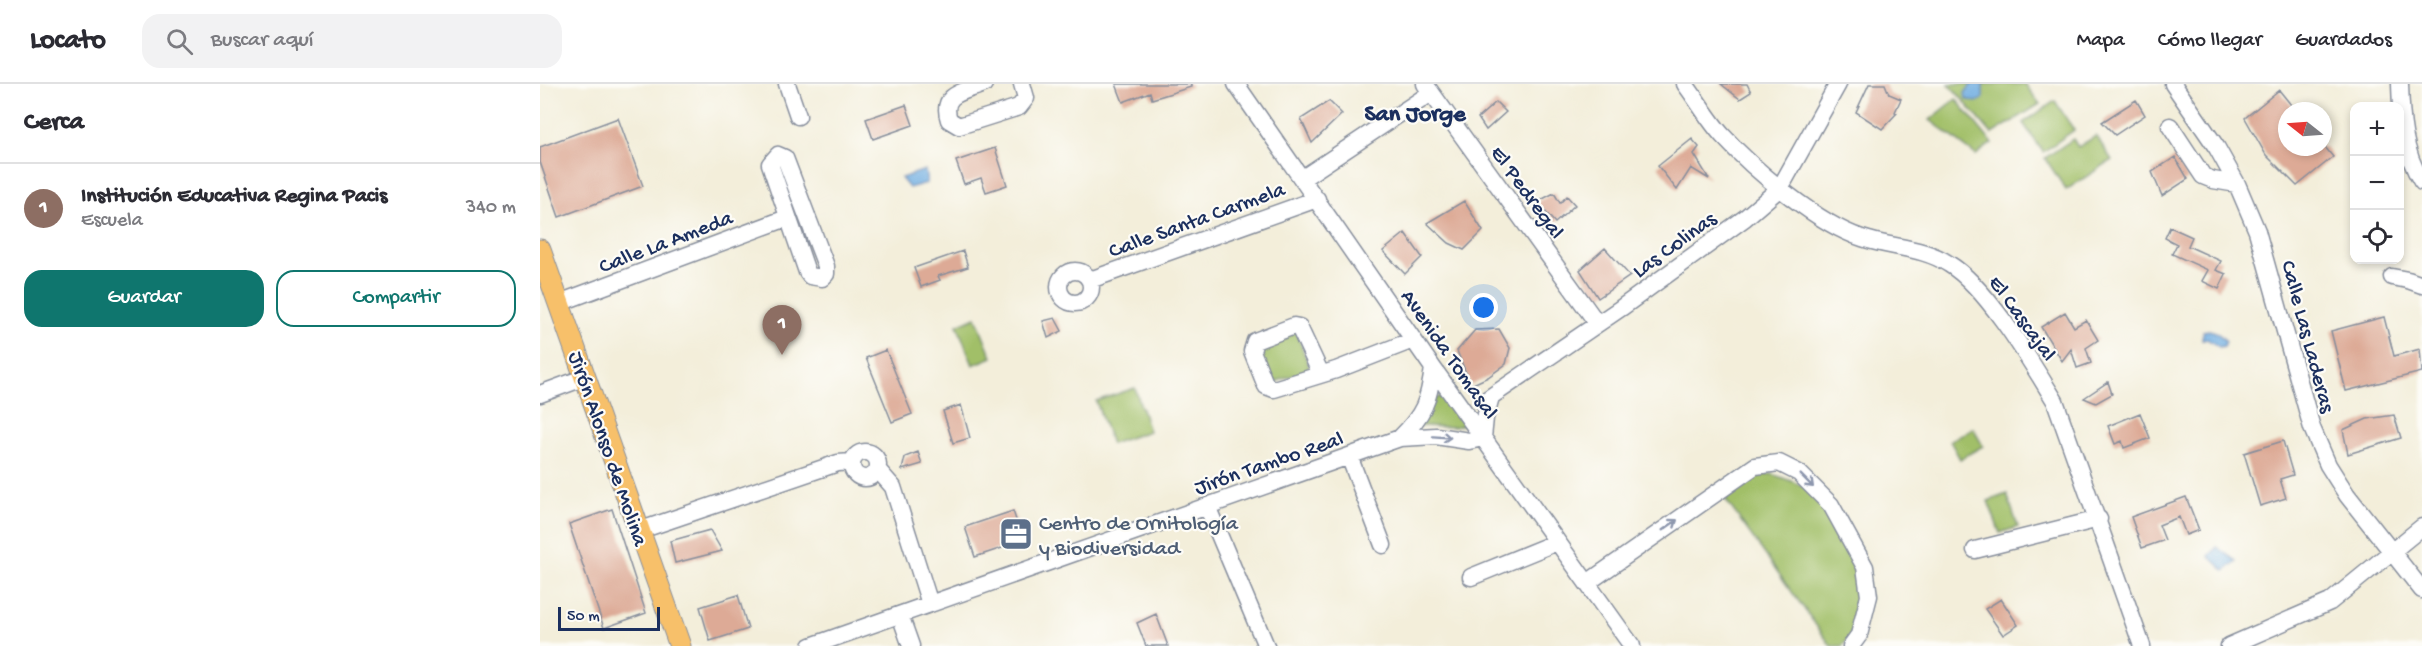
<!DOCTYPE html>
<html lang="es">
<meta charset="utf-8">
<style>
:root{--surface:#fff;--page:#f2f2f3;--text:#2b2b33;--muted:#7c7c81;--line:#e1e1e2;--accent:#0f766e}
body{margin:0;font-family:"Gochi Hand",sans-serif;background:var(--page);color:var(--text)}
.controls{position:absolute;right:18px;top:18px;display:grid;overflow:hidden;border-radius:12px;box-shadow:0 3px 9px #0003}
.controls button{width:54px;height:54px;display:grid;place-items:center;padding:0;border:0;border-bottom:2px solid var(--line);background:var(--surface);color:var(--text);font:30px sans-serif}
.compass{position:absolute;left:1738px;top:18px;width:54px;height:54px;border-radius:50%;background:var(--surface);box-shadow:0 3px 9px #0003;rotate:287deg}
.scale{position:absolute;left:18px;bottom:15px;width:102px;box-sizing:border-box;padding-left:6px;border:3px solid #1b2f5e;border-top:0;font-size:16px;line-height:21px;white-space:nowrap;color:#1b2f5e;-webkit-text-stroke:4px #fdfcf7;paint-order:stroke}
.you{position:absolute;left:944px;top:224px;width:21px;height:21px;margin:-15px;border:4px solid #fff;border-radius:50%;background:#1a73e8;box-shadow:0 0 0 9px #1a73e833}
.badge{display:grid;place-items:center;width:39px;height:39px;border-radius:50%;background:var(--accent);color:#fff;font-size:20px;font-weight:700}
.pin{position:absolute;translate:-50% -50px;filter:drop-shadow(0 2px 3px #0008)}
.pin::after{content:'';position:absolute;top:32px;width:21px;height:18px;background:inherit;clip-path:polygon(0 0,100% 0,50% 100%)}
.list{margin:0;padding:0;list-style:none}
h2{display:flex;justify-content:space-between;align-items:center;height:78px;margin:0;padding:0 24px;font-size:26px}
h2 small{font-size:20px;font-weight:400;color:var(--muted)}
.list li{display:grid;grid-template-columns:39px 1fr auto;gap:18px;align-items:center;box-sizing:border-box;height:90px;padding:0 24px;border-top:2px solid var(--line)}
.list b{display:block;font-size:22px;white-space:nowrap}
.list p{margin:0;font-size:20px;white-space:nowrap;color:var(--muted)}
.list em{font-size:20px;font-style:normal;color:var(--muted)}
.actions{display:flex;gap:12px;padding:18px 24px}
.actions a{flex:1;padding:14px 0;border:2px solid var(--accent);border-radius:18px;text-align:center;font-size:21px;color:var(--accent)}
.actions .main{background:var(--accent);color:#fff}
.icon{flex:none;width:33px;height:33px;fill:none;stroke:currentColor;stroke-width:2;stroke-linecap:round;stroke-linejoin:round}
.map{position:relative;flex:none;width:1882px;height:562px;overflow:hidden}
header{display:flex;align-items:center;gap:36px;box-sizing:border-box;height:84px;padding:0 30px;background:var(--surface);border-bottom:2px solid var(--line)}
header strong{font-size:28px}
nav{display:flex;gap:33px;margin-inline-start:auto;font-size:21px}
.search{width:420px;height:54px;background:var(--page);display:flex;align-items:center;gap:15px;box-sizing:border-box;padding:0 21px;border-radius:18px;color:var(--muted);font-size:22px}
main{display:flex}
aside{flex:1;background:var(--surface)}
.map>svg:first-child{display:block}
.green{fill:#a1bf67;stroke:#5e7762;stroke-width:1.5}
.water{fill:#6fade1;stroke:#456ea0;stroke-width:1.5}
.building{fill:#ddaa96}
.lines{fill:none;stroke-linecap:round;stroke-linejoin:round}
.minor-casing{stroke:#878e9c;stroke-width:19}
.major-casing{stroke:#878e9c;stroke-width:23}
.minor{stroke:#fff;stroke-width:16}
.major{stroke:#f7c06b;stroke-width:21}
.oneway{stroke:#8d97ae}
.labels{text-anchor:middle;stroke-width:4.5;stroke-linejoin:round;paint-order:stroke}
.street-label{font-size:22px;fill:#1b2f5e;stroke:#fdfcf7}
.service-label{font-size:22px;fill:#4e5e75;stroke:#fdfcf7;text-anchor:start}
.neighbourhood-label{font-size:24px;font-weight:bold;fill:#1b2f5e;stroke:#fdfcf7}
</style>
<header>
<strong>Locato</strong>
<div class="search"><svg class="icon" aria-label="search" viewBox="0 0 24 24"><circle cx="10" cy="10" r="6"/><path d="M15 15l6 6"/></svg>Buscar aquí</div>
<nav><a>Mapa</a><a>Cómo llegar</a><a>Guardados</a></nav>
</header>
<main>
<aside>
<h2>Cerca<small></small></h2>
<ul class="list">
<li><span class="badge" style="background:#8d6e63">1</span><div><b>Institución Educativa Regina Pacis</b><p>Escuela</p></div><em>340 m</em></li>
</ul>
<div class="actions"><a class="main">Guardar</a><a>Compartir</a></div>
</aside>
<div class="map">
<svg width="1882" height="562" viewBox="0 0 1882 562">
<rect width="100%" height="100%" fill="#fdfcf7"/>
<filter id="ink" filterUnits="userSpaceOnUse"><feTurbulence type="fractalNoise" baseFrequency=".0167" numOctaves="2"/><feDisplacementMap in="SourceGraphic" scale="12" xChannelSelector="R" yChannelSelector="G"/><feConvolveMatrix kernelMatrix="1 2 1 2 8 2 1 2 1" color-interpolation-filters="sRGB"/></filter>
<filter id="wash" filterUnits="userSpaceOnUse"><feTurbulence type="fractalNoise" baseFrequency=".008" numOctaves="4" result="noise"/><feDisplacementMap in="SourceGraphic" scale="24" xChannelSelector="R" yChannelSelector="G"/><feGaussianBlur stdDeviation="1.35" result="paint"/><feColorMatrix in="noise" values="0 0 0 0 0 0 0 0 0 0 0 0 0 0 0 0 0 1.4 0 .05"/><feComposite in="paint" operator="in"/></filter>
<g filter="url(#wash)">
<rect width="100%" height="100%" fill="#f3eeda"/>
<path class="green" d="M1409,0H1432L1443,6V0H1485L1500,20L1452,50Z
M1416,15L1452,59L1436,71L1390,36Z
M1515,17L1534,46L1503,68L1483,39Z
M1556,52L1572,76L1526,106L1505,74L1533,55L1538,63Z
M436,233L452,273L433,281L417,241Z
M756,247L770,285L730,300L716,263Z
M595,304L609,347L571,360L556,317Z
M905,311L924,340L915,343L877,342L896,314Z
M1433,344L1443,362L1420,375L1410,357Z
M1231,390C1244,394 1259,399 1270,406C1286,418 1317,474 1322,493C1327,513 1317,548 1302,562H1291L1185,415L1217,392Z
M1467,410L1478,443L1460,449L1448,417Z"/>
<path class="water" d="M1432,0H1443V15L1436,18L1426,15L1425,9Z
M385,86L387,99L369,104L361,94Z
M1669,246L1676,248L1686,257L1684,262L1679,263L1667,255L1662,256L1663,247Z
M1677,463L1696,477L1685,487L1669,472Z"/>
<g id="blocks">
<path class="building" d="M576,0H651V3L612,15L610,8L583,18Z
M1181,0H1207L1211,8L1200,15Z
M1329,0H1345L1349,10L1361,15L1355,28L1357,29L1342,45L1316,28Z
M1739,6L1756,27H1747V63H1785L1793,73L1757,102L1726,71L1705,34Z
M1596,16L1605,31L1575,51L1562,38Z
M789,17L802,30L772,59L761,35Z
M956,18L966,28L946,46L938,34Z
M366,21L373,41L333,55L326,35Z
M78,34L103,102L19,133L0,78V63Z
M1152,55L1159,63L1154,70L1169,95L1151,84L1137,106L1118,82Z
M455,64L467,101L446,108L441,94L424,100L416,77Z
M1635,73L1648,95L1622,112L1612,88Z
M1014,109L1020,119L1027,112L1035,121L1015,139L997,118Z
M924,117L943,147L924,166L909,159L887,139Z
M1630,143L1652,153L1648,162L1681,177L1676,186L1686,190L1679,205L1662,197L1668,186L1632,170L1637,160L1625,154Z
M865,149L882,173L865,190L843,167Z
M1065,164L1090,192L1058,214L1040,186Z
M423,167L428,183L398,192L400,196L381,203L374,184Z
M1525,228L1534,243L1546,236L1558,256L1546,264L1551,279L1537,284L1531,265L1522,277L1501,243Z
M1844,233L1854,272L1880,265L1882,288L1806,307L1791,247Z
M515,234L522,247L508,254L503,237Z
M959,245L970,264L966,280L948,293L931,301L917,267L935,246Z
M346,266L372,330L352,338L326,274Z
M1568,298L1572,310L1556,319L1544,314Z
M421,321L430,354L413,359L403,327Z
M1600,329L1610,354L1584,364L1582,357L1575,360L1568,342Z
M1854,331L1861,354L1808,370L1803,346L1827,335Z
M1743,357L1753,391L1740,395L1746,414L1720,422L1704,369Z
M378,368L382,380L362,386L365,373Z
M1646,413L1659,446L1646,451L1639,433L1619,441L1625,456L1602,464L1591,433Z
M72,425L106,529L64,544L29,440Z
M473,427L483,457L435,473L425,443Z
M170,446L182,467L135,479L130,457Z
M198,511L208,545L170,557L160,523Z
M1461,515L1478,541L1463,551L1445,525Z
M616,530L628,562H606L597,539Z"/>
</g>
</g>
<g filter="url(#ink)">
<use href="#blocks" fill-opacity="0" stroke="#878e9c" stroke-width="1.5"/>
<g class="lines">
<defs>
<path id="minor" d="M247,0L258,32
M444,0C424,8 400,9 409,36L419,42L479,23L486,14L482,0
M696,0L893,284L1092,562
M885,0L1057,239
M1145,0C1158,17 1169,37 1183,52C1214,86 1278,140 1322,154C1351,164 1383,163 1409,180C1447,203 1491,278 1515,317L1602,562
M1633,0L1677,64L1697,100L1717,147L1772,344L1788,381L1807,411L1882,506
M1860,0C1861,34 1863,68 1882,98
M1630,42L1663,92L1673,96L1697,100
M238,71L245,74L286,182V190L282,194L270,192L267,188L230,80Z
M763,94L891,9
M519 203a16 16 0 1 1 32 0a16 16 0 1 1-32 0Z
M1852,193L1868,196L1882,201
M550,196L777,115
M19,219L247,134
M781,290L759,243L754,242L715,257L712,267L726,302L734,305L796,286L873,256
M0,310L46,293
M943,318L1081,224L1205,134L1240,104L1298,0
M860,354C884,330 889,317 893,284
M312 381a13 13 0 1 1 26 0a13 13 0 1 1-26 0Z
M809,372L843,461
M338,386L353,403L390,520
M667,422L726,562
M98,447L298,379L312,378
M1435,466L1559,435
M931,493L1017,458
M1047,499L1215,382L1239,379L1259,389L1291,421L1325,483L1329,512L1319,551L1311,562
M360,531L371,562
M271,562L860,354L896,352L929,357L943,354L945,334L951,313
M1689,562L1790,518L1882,443"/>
<path id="major" d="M0,166L140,562"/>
</defs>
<use href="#minor" class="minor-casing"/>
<use href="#major" class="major-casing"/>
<use href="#minor" class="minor"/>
<use href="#major" class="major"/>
</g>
<defs><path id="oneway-shaft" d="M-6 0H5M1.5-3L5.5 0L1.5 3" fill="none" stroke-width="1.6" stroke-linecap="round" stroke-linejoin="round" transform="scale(1.5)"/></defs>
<g class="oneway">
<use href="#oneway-shaft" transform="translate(902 353) rotate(4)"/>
<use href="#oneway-shaft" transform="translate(1267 397) rotate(45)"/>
<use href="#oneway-shaft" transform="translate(1130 441) rotate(-35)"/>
</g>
</g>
<defs>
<symbol id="office-square" viewBox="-11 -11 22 22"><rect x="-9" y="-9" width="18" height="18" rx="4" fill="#5c6f8a" stroke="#fdfcf7"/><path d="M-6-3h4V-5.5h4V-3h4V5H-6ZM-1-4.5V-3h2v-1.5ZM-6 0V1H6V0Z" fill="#fff"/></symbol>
</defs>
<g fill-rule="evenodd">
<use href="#office-square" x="457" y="431" width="38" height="38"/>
</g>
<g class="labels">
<g class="street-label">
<text transform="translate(989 107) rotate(54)" y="8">El Pedregal</text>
<text transform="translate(656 134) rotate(-20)" y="8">Calle Santa Carmela</text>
<text transform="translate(125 156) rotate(-21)" y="8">Calle La Ameda</text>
<text transform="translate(1133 159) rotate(-36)" y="8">Las Colinas</text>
<text transform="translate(1484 233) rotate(54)" y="8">El Cascajal</text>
<text transform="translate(1770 252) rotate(75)" y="8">Calle Las Laderas</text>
<text transform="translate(911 269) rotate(55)" y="8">Avenida Tomasal</text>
<text transform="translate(70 364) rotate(71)" y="8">Jirón Alonso de Molina</text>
<text transform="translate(728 377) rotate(-19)" y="8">Jirón Tambo Real</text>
</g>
<g class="service-label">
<text x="499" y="445">Centro de Ornitología<tspan x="499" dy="25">y Biodiversidad</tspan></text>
</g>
<g class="neighbourhood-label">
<text x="875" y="36">San Jorge</text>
</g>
</g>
</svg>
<div class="controls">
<button>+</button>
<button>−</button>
<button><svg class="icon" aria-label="locate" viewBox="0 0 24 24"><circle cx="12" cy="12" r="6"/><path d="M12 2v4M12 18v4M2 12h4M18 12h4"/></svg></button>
</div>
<svg class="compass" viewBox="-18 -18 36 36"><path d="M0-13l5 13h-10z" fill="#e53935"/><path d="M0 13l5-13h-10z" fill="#7c7c81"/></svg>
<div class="scale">50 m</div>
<div class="you"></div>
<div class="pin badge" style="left:242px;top:271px;background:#8d6e63">1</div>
</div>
</main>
